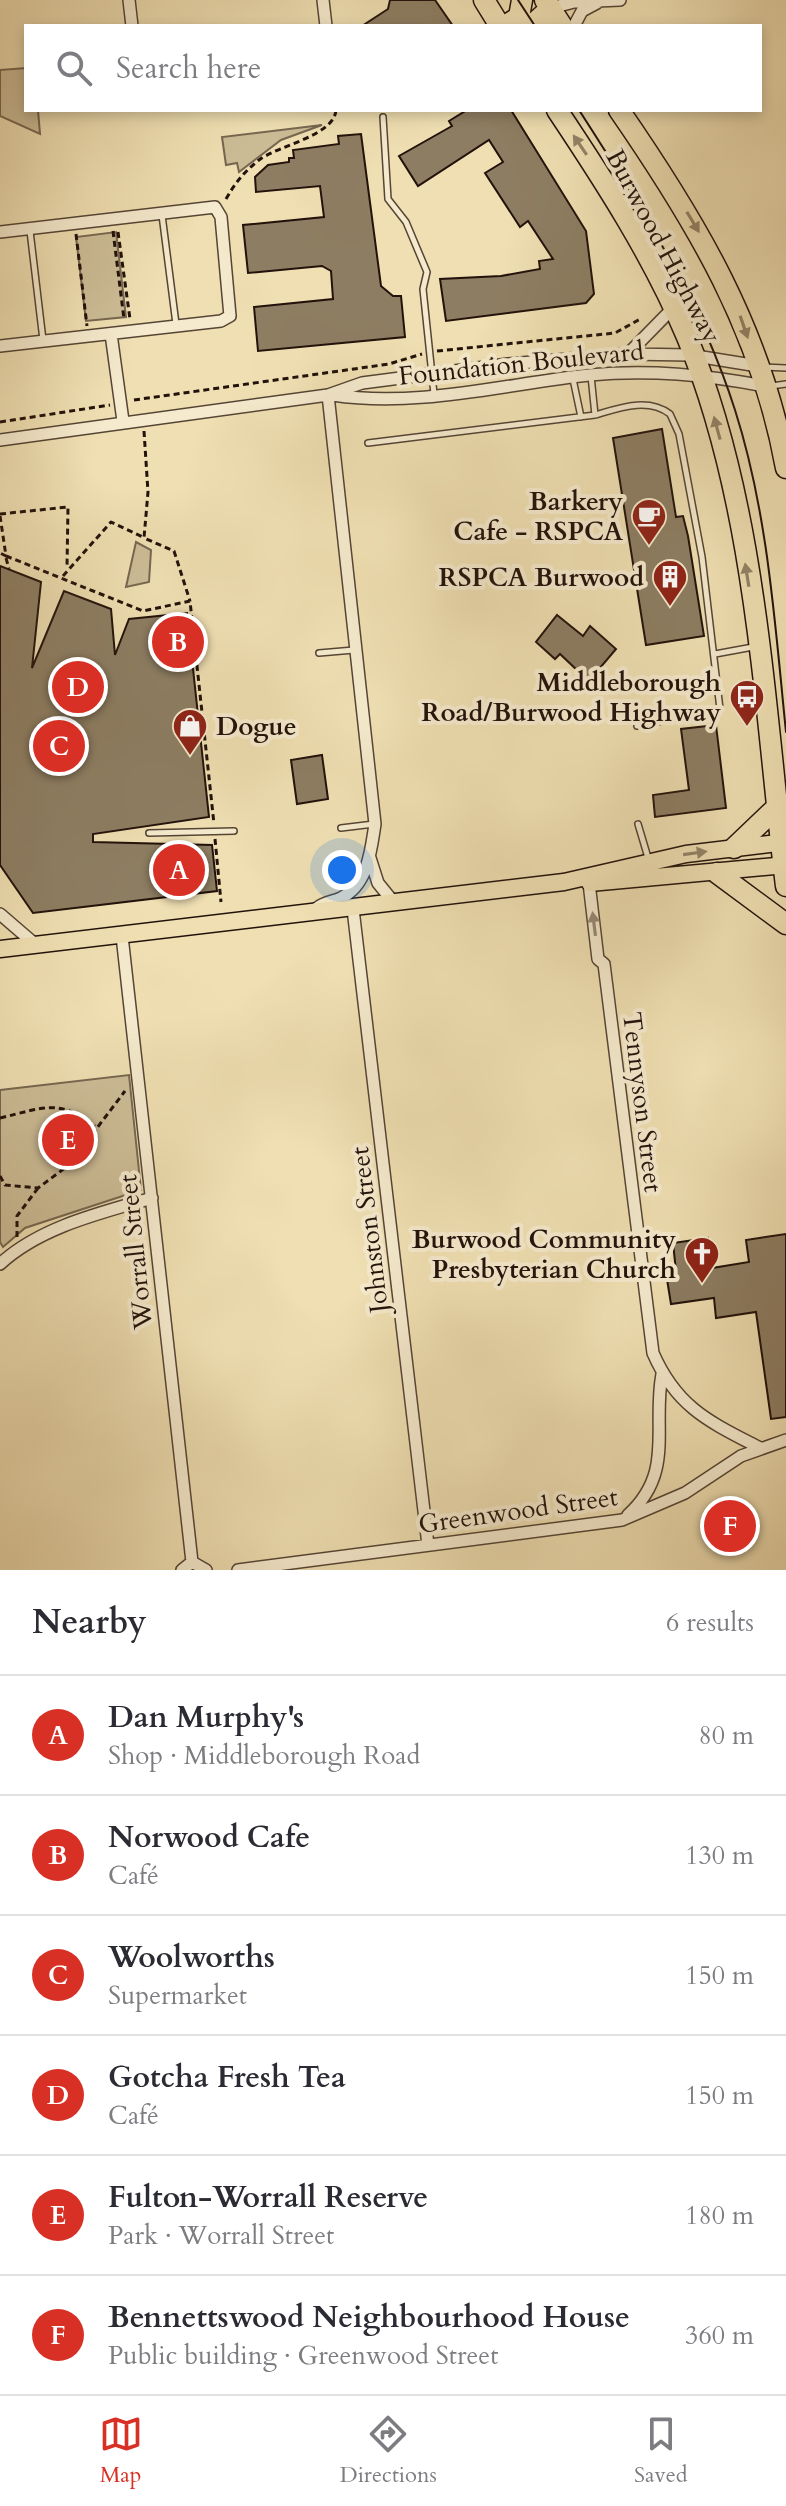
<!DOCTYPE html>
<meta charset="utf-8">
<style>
:root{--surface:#fff;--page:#f2f2f3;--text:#2b2b33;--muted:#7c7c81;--line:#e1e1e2;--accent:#d93025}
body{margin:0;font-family:Cardo,serif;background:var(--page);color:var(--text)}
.you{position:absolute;left:342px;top:870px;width:28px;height:28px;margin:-20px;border:6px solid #fff;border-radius:50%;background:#1a73e8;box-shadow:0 0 0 12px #1a73e833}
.badge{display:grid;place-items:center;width:52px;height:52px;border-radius:50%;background:var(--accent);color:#fff;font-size:26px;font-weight:700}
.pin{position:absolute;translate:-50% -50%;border:4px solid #fff;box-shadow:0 2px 8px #0006}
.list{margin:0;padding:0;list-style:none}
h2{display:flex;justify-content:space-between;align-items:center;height:104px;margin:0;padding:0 32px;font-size:34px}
h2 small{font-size:26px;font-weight:400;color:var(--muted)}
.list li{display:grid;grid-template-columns:52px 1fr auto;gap:24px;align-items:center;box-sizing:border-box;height:120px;padding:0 32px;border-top:2px solid var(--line)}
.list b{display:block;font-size:30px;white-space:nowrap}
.list p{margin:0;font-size:26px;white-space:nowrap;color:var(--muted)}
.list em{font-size:26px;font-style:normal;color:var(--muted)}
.icon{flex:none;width:44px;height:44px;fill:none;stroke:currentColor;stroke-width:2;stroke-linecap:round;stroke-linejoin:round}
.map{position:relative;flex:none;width:786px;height:1570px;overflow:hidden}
.search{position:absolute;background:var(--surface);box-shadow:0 4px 12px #0003;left:24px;right:24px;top:24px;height:88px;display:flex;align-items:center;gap:20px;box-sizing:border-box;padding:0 28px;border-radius:0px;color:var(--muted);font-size:30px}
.sheet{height:824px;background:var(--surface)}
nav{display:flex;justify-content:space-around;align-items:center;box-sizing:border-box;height:112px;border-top:2px solid var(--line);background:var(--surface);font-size:22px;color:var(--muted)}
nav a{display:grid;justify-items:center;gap:4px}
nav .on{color:var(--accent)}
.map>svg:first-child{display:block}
.green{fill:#ccbc96;stroke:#776750;stroke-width:2}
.building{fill:#8d7d62;stroke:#22120b;stroke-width:2}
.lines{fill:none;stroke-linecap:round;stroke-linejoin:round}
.lane-casing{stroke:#554535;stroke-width:8}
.street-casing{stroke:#554535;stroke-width:14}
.primary-casing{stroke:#22120b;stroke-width:19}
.highway-casing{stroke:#22120b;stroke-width:23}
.path{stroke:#22120b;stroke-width:3;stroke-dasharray:6 4;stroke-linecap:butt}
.lane{stroke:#f5eacd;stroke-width:5}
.street{stroke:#f5eacd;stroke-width:11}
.primary{stroke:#efdfb2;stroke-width:16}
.highway{stroke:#efdfb2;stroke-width:20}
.tram{stroke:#22120b;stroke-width:2}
.oneway{fill:#938367}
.oneway2{fill:#968976}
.labels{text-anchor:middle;stroke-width:8;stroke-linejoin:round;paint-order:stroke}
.street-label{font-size:26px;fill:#22120b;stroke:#f5eacd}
.poi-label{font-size:26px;font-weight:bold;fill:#22120b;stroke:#f5eacd;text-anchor:end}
</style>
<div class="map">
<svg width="786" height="1570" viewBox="0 0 786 1570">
<rect width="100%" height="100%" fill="#efdfb2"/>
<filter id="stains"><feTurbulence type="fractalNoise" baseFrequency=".0025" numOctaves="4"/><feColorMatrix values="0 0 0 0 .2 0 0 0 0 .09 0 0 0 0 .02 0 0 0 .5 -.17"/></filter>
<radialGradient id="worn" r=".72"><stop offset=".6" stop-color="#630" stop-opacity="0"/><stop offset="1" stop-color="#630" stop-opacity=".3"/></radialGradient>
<path class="green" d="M26,68V110H38L40,134L0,116V70Z
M322,125L281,140L239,172L237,163L226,165L222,137Z
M116,232L126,317L86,321L76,237Z
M136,542L151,550L149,582L126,587Z
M129,1075L141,1190L25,1228L3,1247L0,1242V1090Z"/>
<path class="building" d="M390,0H435L453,26H362L388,9Z
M467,110H511L586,231L594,294L586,303L446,321L440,279L501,276L540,269L539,261L553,259L528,221L520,227L485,173L503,162L489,140L418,186L399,156L452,126L449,121Z
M361,134L381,286L393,296H401L405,337L258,351L254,307L333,299L331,271L322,266L248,273L243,225L324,217L320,186L256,192L255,177L268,165L289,162V158H294L293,150L339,144L338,136Z
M662,429L676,517L683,516L688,536L704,636L646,645L613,438Z
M0,566L41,582L32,668L64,591L111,609L115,655L129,619L187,613L209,817L93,834V842L212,845L217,891L33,913L0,865Z
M557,615L583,636L590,626L616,649L599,669L608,681L599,691L560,654L555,659L536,642Z
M716,725L726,808L655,817L653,795L689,790L681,729Z
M322,755L328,799L297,804L291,760Z
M786,1234V1417L771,1419L756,1312L716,1318L714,1298L671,1304L666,1273L676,1271L673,1243L708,1238L712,1268L749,1262L746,1240Z"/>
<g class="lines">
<defs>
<path id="lane" d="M383,117L388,199L406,222L427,272L423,289L434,394
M162,215L176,324
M30,231L43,340
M763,367L786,368
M591,376L595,415
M573,379L581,417
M771,386L786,384
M368,443L595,415C619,408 648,397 670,414L679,434L702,557L720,709L637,726
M319,653L354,650
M715,654L753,647
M638,824L649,861
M341,828L374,824
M149,833L234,831"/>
<path id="street" d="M129,0L132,26
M323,0L326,26
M551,8L574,2L620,0
M574,26L582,11L597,3
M0,232L215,207L221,217L230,316L221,321L0,346
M111,334L123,421
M628,354L673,308
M333,395C417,408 505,384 589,375C650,369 705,375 765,386
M0,440L328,395L362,383L508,364L628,354L690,355L758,366
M370,858L378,883L395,904
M589,883L598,959L604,964L653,1353C677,1408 710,1422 760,1448
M317,908C324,902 332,902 341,898C368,885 371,850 375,824L328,395
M353,909L428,1545
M0,914L36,945
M122,936L192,1562
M0,1264C40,1227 100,1213 152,1198
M628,1515C675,1472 652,1428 662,1374
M182,1570L192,1562L206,1570
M238,1570L622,1520L685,1493L741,1456L786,1440"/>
<path id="primary" d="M590,883L786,865
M0,949L564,882L686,854L786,842"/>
<path id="highway" d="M484,0L500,26
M545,0L562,26
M505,26L519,17L522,0
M531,26L551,8
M557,110C605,182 653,256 687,337C757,506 764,706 786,886
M619,110C697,223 761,330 786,468
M734,848L776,808
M717,873L786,924"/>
</defs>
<use href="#lane" class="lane-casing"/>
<use href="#street" class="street-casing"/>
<use href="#primary" class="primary-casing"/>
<use href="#highway" class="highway-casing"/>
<path class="path" d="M226,199C235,183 244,172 259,160C279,145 334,136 336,110
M113,231L124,319
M118,232L130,319
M76,234L87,326
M437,351L615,333L642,318
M134,400L389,364L422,354
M0,422L110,405
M144,431L148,492L144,538L174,551L190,601
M0,514L68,507L67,567
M0,516L6,556L0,553
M6,556L143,611L190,601L214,824
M6,558L9,569
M63,576L111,522L143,537
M215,839L221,902
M0,1118C43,1108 59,1098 95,1126
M0,1176L5,1185L38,1188L69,1165L125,1091
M17,1237V1216L38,1188"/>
<use href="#lane" class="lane"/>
<use href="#street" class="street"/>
<use href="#primary" class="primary"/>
<use href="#highway" class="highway"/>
<path class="tram" d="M518,0L535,26
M579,110C641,206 700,300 735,410C768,513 775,625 786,732"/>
</g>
<defs><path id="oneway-solid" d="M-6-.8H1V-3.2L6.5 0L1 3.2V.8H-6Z" transform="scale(2)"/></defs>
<g class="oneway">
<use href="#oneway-solid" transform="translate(580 145) rotate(-124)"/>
<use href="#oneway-solid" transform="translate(693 222) rotate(59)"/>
<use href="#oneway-solid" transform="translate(744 327) rotate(71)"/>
<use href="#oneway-solid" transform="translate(717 428) rotate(-105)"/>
<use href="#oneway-solid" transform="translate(747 575) rotate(-99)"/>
<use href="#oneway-solid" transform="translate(695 853) rotate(-8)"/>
</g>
<use class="oneway2" href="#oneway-solid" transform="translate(594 924) rotate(-97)"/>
<defs>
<symbol id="cafe-pin" viewBox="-11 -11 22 30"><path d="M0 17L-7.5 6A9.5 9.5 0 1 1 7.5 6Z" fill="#8f2418" stroke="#f5eacd"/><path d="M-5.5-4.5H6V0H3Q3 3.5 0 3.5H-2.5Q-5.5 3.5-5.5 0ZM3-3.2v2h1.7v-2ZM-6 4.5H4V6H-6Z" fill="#fff"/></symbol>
<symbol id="building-pin" viewBox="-11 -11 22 30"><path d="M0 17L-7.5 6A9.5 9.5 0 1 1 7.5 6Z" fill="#8f2418" stroke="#f5eacd"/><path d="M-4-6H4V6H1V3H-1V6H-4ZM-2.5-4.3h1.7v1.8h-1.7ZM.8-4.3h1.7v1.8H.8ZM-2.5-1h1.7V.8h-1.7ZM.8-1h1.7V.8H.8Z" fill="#fff"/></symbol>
<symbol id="bus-pin" viewBox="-11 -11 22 30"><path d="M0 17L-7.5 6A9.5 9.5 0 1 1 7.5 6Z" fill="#8f2418" stroke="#f5eacd"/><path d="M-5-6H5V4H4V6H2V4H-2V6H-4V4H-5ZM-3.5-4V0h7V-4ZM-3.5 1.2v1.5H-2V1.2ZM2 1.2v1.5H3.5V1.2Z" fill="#fff"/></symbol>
<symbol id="shop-pin" viewBox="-11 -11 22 30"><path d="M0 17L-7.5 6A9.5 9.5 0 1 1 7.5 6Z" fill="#8f2418" stroke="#f5eacd"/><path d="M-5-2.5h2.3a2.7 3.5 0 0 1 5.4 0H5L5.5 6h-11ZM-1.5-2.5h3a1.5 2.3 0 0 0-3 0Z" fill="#fff"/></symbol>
<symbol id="church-pin" viewBox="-11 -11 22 30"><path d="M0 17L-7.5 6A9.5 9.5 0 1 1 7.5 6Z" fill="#8f2418" stroke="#f5eacd"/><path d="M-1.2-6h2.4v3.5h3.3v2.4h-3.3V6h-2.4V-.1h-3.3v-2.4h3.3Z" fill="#fff"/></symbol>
</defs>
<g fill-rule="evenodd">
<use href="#cafe-pin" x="629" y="496" width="40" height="54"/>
<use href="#building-pin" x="650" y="557" width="40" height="54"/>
<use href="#bus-pin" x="727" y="677" width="40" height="54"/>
<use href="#shop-pin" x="170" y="706" width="40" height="54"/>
<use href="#church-pin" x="682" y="1234" width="40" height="54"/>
</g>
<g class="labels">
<g class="street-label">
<text transform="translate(664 246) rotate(62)" y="9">Burwood Highway</text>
<text transform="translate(521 363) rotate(-6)" y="9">Foundation Boulevard</text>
<text transform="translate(643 1102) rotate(83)" y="9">Tennyson Street</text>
<text transform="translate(369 1230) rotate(-97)" y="9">Johnston Street</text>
<text transform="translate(135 1252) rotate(-96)" y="9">Worrall Street</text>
<text transform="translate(518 1510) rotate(-8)" y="9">Greenwood Street</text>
</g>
<g class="poi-label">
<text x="623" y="510">Barkery<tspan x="623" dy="30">Cafe - RSPCA</tspan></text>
<text x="644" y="586">RSPCA Burwood</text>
<text x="721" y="691">Middleborough<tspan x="721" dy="30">Road/Burwood Highway</tspan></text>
<text x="216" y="735" text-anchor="start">Dogue</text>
<text x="676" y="1248">Burwood Community<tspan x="676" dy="30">Presbyterian Church</tspan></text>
</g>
</g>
<rect width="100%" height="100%" filter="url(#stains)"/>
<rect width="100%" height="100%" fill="url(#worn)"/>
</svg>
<div class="you"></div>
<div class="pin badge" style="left:179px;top:870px">A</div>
<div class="pin badge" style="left:178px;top:642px">B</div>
<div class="pin badge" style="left:59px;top:746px">C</div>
<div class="pin badge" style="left:78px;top:687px">D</div>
<div class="pin badge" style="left:68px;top:1140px">E</div>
<div class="pin badge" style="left:730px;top:1526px">F</div>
<div class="search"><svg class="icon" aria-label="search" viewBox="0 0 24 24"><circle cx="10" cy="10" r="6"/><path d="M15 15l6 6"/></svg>Search here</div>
</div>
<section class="sheet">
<h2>Nearby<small>6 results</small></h2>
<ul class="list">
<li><span class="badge">A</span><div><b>Dan Murphy's</b><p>Shop · Middleborough Road</p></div><em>80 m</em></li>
<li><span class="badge">B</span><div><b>Norwood Cafe</b><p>Café</p></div><em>130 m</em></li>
<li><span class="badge">C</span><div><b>Woolworths</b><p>Supermarket</p></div><em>150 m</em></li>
<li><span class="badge">D</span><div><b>Gotcha Fresh Tea</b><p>Café</p></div><em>150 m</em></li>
<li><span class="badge">E</span><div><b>Fulton-Worrall Reserve</b><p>Park · Worrall Street</p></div><em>180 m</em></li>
<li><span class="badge">F</span><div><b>Bennettswood Neighbourhood House</b><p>Public building · Greenwood Street</p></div><em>360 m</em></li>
</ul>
</section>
<nav>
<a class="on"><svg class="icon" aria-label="map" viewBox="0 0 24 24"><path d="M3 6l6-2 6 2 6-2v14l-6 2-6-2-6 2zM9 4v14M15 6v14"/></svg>Map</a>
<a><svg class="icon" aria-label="directions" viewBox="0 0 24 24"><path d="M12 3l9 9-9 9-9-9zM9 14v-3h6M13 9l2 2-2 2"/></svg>Directions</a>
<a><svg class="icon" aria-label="saved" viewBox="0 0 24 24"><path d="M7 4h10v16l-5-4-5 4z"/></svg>Saved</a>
</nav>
